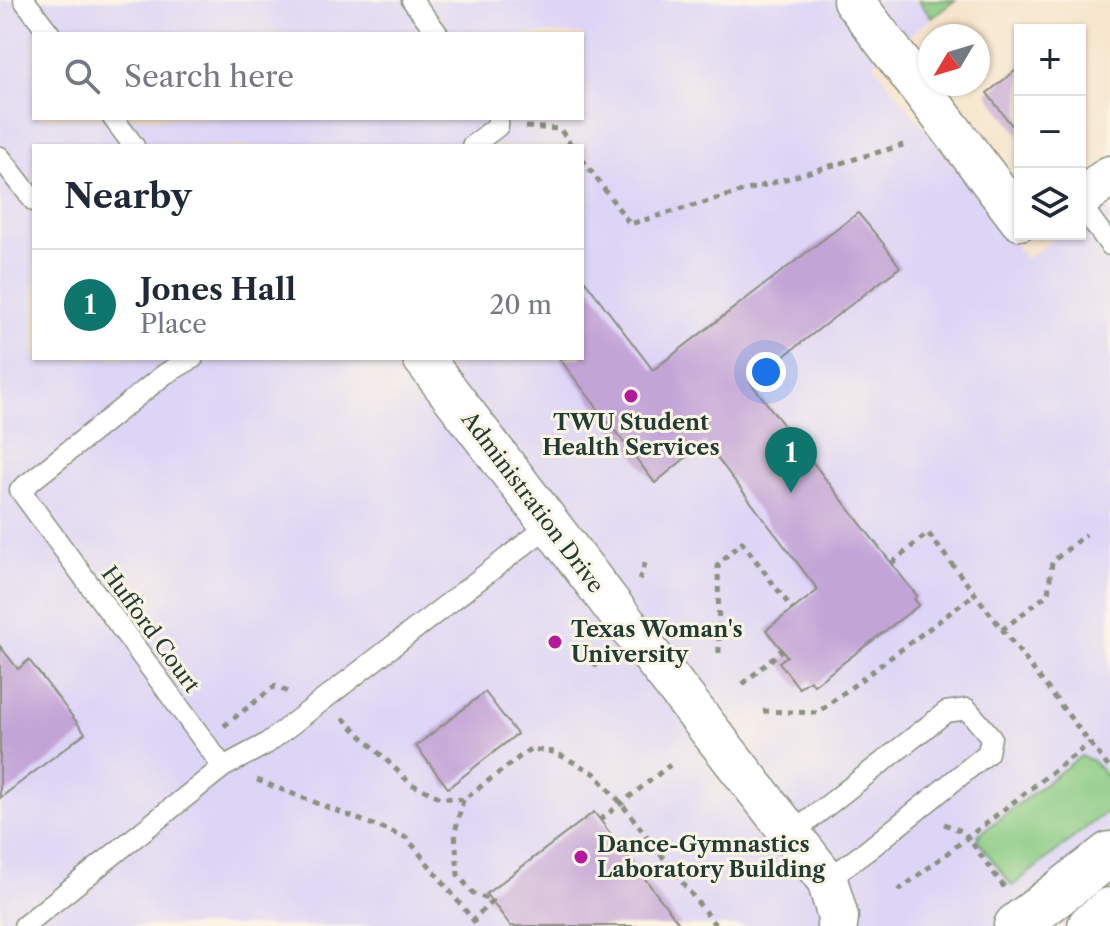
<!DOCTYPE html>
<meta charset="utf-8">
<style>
:root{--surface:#fff;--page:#f6f6f7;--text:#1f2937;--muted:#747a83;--line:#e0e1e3;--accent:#0f766e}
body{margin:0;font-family:"Libre Caslon Text",serif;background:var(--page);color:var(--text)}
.controls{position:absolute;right:24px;top:24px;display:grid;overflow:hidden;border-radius:0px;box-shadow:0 2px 6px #0004}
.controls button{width:72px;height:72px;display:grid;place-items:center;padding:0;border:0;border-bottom:2px solid var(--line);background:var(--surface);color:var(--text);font:40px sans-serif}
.compass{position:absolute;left:918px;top:24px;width:72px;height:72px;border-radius:50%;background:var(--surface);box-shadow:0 2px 6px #0004;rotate:232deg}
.you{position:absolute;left:766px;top:372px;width:28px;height:28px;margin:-20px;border:6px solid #fff;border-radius:50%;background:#1a73e8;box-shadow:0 0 0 12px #1a73e833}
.badge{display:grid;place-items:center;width:52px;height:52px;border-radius:50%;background:var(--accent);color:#fff;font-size:26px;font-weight:700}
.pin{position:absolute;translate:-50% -66px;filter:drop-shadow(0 2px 4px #0008)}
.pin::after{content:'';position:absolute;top:42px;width:28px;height:24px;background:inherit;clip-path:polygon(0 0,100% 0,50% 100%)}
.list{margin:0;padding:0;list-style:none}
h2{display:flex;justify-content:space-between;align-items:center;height:104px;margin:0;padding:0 32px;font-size:34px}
h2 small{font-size:26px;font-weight:400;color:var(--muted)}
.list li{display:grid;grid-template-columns:52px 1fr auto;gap:24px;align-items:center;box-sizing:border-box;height:112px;padding:0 32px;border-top:2px solid var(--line)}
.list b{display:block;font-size:30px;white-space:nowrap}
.list p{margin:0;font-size:26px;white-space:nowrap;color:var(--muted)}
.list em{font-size:26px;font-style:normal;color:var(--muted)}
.icon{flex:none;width:44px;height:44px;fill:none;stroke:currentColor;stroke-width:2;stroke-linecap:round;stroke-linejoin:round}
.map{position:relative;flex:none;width:1110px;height:926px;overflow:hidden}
.search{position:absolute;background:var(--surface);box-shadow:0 2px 6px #0004;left:32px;top:32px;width:552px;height:88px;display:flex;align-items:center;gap:20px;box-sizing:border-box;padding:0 28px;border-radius:0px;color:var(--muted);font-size:30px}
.panel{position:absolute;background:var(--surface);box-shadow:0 2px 6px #0004;left:32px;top:144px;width:552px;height:216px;border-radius:0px}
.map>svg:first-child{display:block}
.built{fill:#ddd5f6;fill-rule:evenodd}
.green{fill:#89cb84;stroke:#54845c;stroke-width:2}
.building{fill:#c3a4d7}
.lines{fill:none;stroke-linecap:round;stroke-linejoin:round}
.service-casing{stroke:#8a907e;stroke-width:23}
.minor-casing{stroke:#8a907e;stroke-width:43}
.secondary-casing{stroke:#8a907e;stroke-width:47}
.path{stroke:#8a907e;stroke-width:5;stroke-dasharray:6 6;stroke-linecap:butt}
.service{stroke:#fff;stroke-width:20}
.minor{stroke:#fff;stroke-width:40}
.secondary{stroke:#fff;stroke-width:44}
.poi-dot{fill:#b5179e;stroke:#fcf5e5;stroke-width:3}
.labels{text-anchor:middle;stroke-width:6;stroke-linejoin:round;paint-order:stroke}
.poi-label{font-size:22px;font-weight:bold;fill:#1f3d34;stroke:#fcf5e5;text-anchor:start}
.street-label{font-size:22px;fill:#1f3d34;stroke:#fcf5e5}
</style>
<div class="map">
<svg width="1110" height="926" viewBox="0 0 1110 926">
<rect width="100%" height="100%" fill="#fcf5e5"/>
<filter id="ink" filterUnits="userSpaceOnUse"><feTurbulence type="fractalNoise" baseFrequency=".0125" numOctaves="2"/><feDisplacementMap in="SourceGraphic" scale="16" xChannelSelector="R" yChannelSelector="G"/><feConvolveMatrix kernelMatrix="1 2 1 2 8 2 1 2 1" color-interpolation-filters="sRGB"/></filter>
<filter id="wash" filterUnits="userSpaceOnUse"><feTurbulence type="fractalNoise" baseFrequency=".006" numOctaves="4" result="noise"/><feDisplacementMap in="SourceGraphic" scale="32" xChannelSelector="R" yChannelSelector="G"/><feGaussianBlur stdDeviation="1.8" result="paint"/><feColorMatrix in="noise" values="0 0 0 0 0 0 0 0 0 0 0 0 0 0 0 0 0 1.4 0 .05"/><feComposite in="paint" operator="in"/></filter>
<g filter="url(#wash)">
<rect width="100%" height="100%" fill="#f5e3c9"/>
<path class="built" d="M0,0H955L873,63L1026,259L1060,234H1080V219L1110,195V926H0ZM34,34H582V118H34ZM34,146H582V358H34Z"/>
<path class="green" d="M918,0H955L932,18Z
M1081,756L1093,761L1110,781V809L1012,886L978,841V835Z"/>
<g id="blocks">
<path class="building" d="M1020,67V136L987,93Z
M858,213L883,243L900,267L750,382L917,596L914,599L919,605L814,685L810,680L799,688L779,662L787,656L766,630L818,590L705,442L655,483L559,358H582V277L653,370Z
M0,646L18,669L29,660L85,733L0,798Z
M485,692L517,734L448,788L416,746Z
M594,812L681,926H511L486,894Z"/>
</g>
</g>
<g filter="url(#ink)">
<use href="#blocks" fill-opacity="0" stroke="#8a907e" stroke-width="2"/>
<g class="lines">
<defs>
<path id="service" d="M24,0L50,34
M412,0L438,34
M113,118L134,146
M472,146L498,126V118
M0,157L34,201
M1080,204L1110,245
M223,767L266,744L551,524
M790,835L946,712L967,709L991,737L988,753L868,850L827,880
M24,926L223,767L20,490L165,374L193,358"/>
<path id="minor" d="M853,0L1020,220
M1080,199L1110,176
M423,358L621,617L827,880L838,917L837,926"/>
<path id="secondary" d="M1016,926L1110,854
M1090,926L1110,910"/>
</defs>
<use href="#service" class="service-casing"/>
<use href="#minor" class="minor-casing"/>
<use href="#secondary" class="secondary-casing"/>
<path class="path" d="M526,127L560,129L572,146
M582,159L630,224L903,145
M892,563L928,533L1110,769
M639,580L647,558
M1002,630L1048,594L1052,562L1086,534
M719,653L718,564L742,542L793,610
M595,667L603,651
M743,684L782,650
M763,711L817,713L975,594
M343,718L411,784L439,797L463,800L530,749L554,752L594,773L621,803L716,926
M224,726L275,686L290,693
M257,780L407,838L478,926
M463,800L455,832L458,875L473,893L492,901L473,920
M600,820L670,765
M944,824L964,832L1004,887
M898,891L1090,743"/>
<use href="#service" class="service"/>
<use href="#minor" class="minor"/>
<use href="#secondary" class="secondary"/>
</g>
</g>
<g class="poi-dot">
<circle cx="631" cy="396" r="8"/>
<circle cx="555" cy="642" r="8"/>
<circle cx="581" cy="857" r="8"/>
</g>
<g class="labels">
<g class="poi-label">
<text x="631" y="430" text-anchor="middle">TWU Student<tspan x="631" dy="25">Health Services</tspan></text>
<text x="571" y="637">Texas Woman's<tspan x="571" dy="25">University</tspan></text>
<text x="597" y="852">Dance-Gymnastics<tspan x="597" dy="25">Laboratory Building</tspan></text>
</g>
<g class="street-label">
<text transform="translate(533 502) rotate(53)" y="8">Administration Drive</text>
<text transform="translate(151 629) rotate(54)" y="8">Hufford Court</text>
</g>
</g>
</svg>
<div class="controls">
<button>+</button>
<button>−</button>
<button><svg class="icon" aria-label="layers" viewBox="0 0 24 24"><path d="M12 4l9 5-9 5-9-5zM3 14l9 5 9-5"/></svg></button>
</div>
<svg class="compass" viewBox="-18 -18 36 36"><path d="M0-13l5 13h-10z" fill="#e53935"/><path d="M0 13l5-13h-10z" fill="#747a83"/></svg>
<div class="you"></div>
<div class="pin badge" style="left:791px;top:493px">1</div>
<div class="search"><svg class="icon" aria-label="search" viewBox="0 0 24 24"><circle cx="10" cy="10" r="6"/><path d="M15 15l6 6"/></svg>Search here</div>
<section class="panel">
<h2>Nearby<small></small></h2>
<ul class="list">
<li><span class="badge">1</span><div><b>Jones Hall</b><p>Place</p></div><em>20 m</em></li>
</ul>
</section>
</div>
